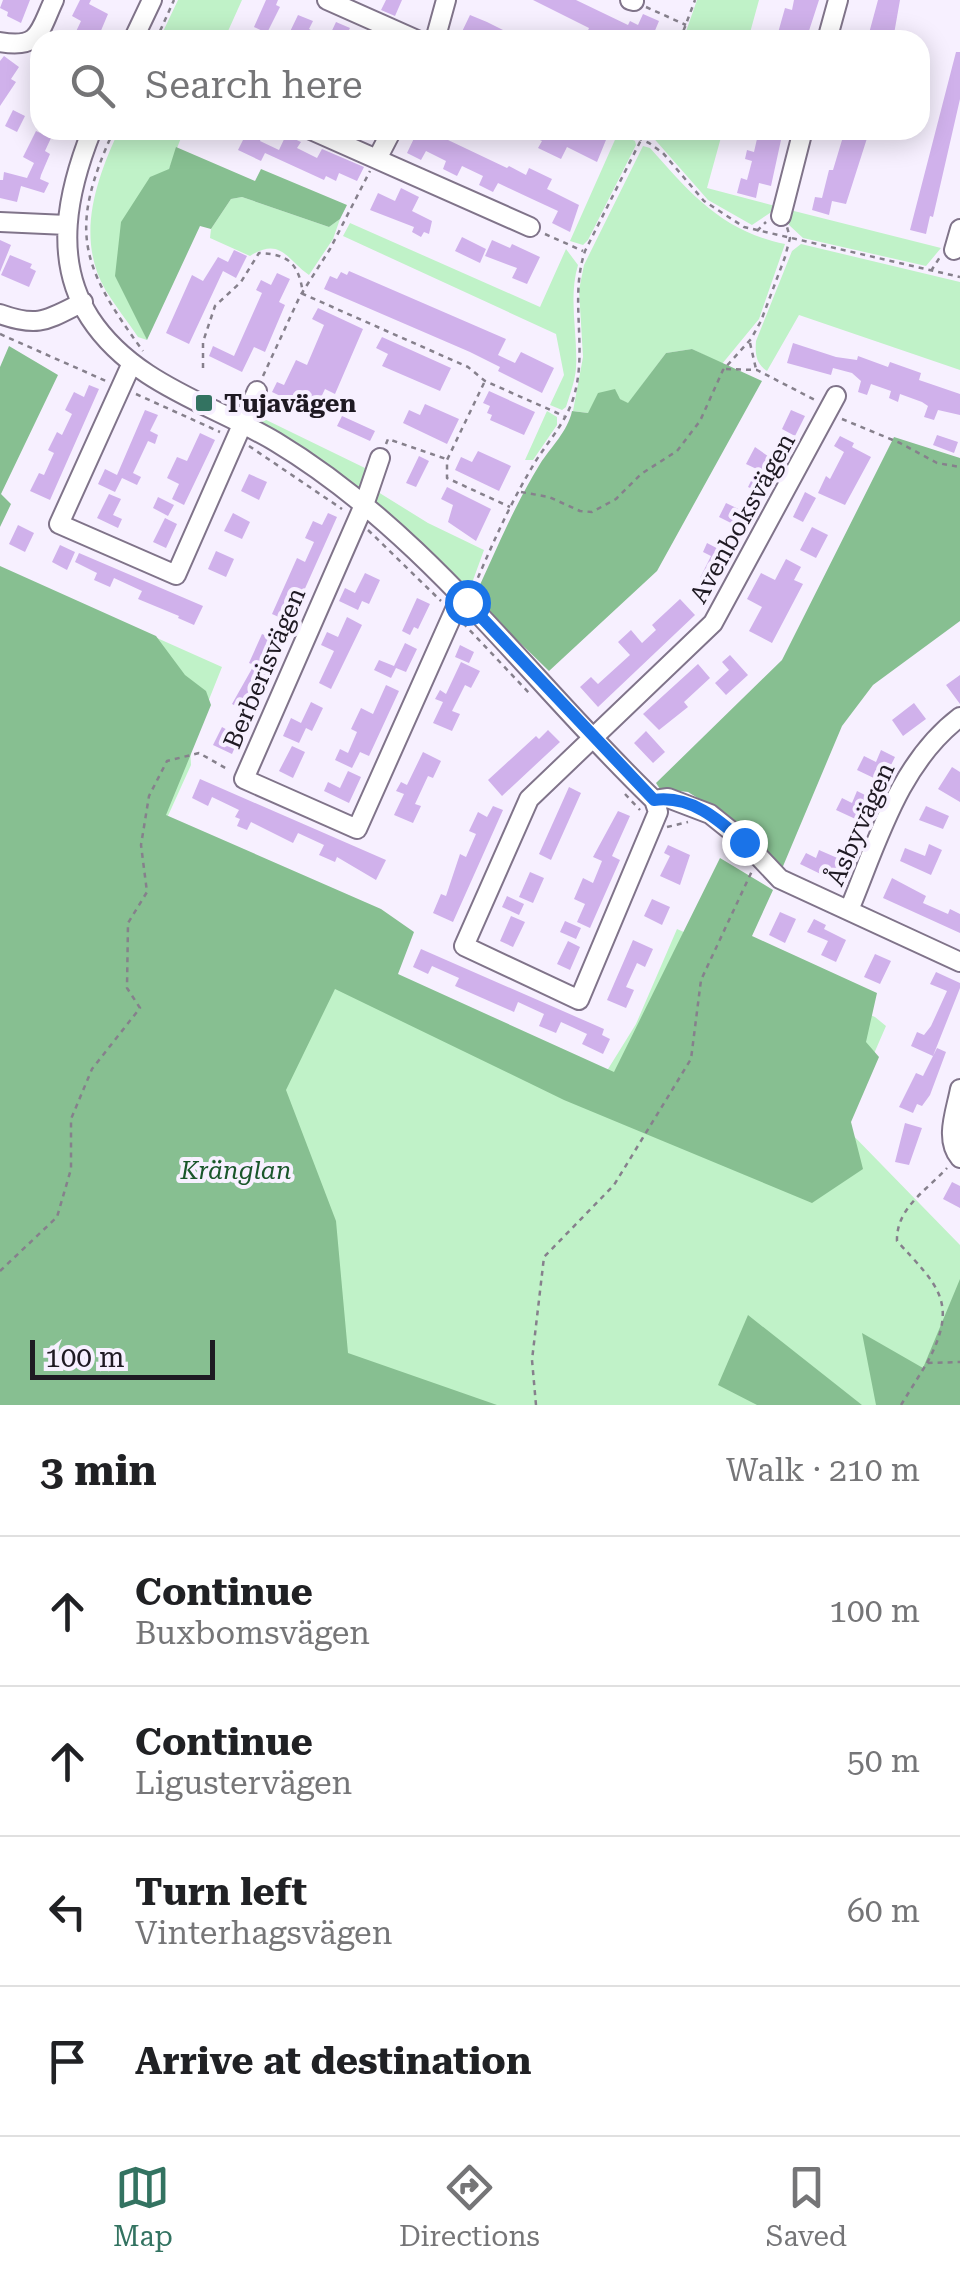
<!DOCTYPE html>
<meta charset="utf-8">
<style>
:root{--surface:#fff;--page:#f6f6f6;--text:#202124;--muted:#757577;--line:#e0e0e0;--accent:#337361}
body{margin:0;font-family:"Roboto Serif",serif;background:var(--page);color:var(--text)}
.scale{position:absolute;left:30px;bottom:25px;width:185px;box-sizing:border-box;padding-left:10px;border:5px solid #1f1a23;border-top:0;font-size:28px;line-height:35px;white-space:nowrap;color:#1f1a23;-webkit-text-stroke:8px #f7f0ff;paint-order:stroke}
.stop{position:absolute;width:30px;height:30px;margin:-22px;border:8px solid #1a73e8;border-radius:50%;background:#fff}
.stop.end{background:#1a73e8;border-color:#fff;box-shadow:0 2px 10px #0008}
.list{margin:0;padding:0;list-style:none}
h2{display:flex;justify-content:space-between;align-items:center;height:130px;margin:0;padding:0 40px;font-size:42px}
h2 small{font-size:32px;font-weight:400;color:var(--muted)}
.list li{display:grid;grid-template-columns:65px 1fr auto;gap:30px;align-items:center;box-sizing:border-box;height:150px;padding:0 40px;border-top:2px solid var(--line)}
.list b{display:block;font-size:38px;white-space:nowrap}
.list p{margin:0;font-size:32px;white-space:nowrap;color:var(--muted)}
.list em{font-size:32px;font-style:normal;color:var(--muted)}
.icon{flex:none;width:55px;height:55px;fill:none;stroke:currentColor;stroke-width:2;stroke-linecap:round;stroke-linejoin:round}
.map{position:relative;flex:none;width:960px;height:1405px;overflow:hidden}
.search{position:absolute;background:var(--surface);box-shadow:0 5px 25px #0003;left:30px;right:30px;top:30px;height:110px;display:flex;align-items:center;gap:25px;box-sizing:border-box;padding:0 35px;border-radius:30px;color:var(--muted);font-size:38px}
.sheet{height:730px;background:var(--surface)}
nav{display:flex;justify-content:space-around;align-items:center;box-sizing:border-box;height:140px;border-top:2px solid var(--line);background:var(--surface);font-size:28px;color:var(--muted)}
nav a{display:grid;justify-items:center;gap:5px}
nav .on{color:var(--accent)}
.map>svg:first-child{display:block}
.green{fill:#c0f2c8}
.forest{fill:#87bf91}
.building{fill:#d0b1eb}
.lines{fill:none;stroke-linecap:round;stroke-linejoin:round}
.minor-casing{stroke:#80748a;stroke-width:22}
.path{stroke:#86808c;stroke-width:2.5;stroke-dasharray:5 5;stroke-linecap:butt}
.minor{stroke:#fff;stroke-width:18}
.route{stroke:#1a73e8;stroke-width:12}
.poi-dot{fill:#337361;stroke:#f7f0ff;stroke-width:4}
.labels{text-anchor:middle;stroke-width:8;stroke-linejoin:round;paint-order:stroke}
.poi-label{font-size:25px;font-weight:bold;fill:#1f1a23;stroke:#f7f0ff;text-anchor:start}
.street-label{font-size:25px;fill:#1f1a23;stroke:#f7f0ff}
.park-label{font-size:25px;font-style:italic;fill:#1a562b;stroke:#f7f0ff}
</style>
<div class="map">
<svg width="960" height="1405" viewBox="0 0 960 1405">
<rect width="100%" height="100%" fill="#f7f0ff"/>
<path class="green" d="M178,0H242L224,40H159Z
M697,0H759L748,40H683Z
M119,130H184L169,169L135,313L147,340L138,337C128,322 116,307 106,291C75,238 96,180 119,130Z
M651,130H723L707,188L779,207L752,225L708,200L650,134Z
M618,133L635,141L636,145L588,240L583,245L570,241Z
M643,146L650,148C691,194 722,231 785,244L759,319L722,364L692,349L666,353L628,404L620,399L588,413L573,411L583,357L579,290L584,265Z
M242,197L329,227L340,219L333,239L309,275C287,260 281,236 250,256L210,238L211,229L231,199Z
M790,210L941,248L926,266L803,238L789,225Z
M350,223L540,307L566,249L578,265C568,299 578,333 576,368C575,381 570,394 566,407L562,410L550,405L564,375L556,334L343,236Z
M801,244L960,282V370L799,315L767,371C756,364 755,354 756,341L792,251Z
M547,411L557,417V425L533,460H525Z
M252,413L367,469L371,472L359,492L249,418Z
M378,492L428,523L484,550L472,583L464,590L371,501Z
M0,568L222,667L190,747L191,765L167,818L388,987L600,1082L636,1024L677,929L875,1017L886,1026L843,1125L960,1245V1405H0Z"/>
<path class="forest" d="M176,147L255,181L261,169L347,205L340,219L329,227L242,197L231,199L211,229L200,226L147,340L115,276L121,222L150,177L169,169Z
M9,346L58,375L1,494L11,504L0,527V367Z
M692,349L762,381L657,571L549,671L474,598C495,553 514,506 540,464C551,447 568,431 572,411L588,413L598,393L615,389L620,399L628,403L666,353Z
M894,437L960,458V621L873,685L842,726L781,871L709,805L688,792L660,789L656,783L782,660Z
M0,566L156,636L185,675L206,691L211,705L166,815L381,909L414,932L398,974L614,1072L720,858L773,890L752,936L877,993L866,1042L879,1057L851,1122L863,1169L812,1203L564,1100L335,989L286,1090L336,1221L348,1353L497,1405H0Z
M960,1279V1405H876L862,1333L923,1368Z
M748,1315L862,1405H757L718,1385Z"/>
<path class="building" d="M3,0H30L21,23L7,16L8,12L0,8Z
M80,0H91L89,4L108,14L97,40H72L81,21L72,16Z
M266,0H278L276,5L280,7L267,33L254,27Z
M386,0H402L395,16L381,10Z
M533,0H576L628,25L630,21L638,25L643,14L659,21L651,40H596L586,35L589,28Z
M794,0H819L806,40H776L785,8L792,10Z
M878,0H900L894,34L880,31L879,39L868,37Z
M298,15L313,21L309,29L328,39L336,22L350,28L344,40H286Z
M470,15L487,22L523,40H458Z
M956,52H960V99L933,217L930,216L926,234L910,230Z
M4,56L19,67L11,79L16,82L0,106V61Z
M13,110L25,116L17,132L5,126Z
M248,130L263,134L260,141L279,150L286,135L301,142L297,148L317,158L322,149L364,167L357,181L339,173L336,181L326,176L324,180L265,153L261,161L238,150Z
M418,130H427L507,168L509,166L526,175L529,168L552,179L547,189L579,205L570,232L552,223L558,211L532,199L498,183L493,192L479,185L483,176L462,166L457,176L443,169L446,161L426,151L421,160L407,153Z
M518,130H564L587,140L592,130L608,135L597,162L567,147L561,159L538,148L542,141Z
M759,130H770L768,137L781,140L771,186L759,183L756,198L737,193L741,178L747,180L752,161L745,159L747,150L754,152Z
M845,130L869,132L846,204L832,201L829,215L812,210L815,197L822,198L829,170H833Z
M36,131L51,138L45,151L50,154L41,175L40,179L49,183L44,193L21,186L17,202L0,198V180H3L4,172L27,178L34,163L23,157Z
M401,188L419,197L412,211L432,221L429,234L424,232L421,237L412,232L414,227L370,210L378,193L395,201Z
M462,237L486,249L480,263L455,251Z
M0,240L11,245L0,272Z
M492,240L510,248L512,244L540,257L527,284L512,278L517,268L485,256Z
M234,250L247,256L236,278L223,271L189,344L166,333L192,275L203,281L218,257L228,262Z
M10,255L32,264L30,268L36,271L29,287L1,275Z
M349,271L506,339L498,355L515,363L521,352L554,368L542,393L498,371L500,367L470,352L324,289L330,276L337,279L341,272L347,275Z
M277,273L290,279L279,302L285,305L265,352L254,347L242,372L209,356L213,346L234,356L262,293L256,290L261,280L271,285Z
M318,308L363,329L335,394L325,389L314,412L272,392L277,382L284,385L296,360L307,365L324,325L312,319Z
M382,337L451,368L440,391L382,366L388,354L376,348Z
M793,343L836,357L857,360L858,356L888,367L890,362L921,373L919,380L960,394V415L938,410L934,420L924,417L928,406L922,402L900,394L898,402L889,398L891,391L871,384L867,395L858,392L861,381L852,373L833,368L831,375L787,363Z
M89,385L99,389L50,500L30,491L39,473L44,475L54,453L48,450L57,432L62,435L72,414L65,410L74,392L84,397Z
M489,391L535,412L524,435L490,420L492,415L487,413L490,406L483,403Z
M425,404L459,419L447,444L403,423L409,410L420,415Z
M145,410L158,415L150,431L158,435L155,444L148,441L133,473L141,477L137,485L122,478L115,492L98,484L105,469L117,475Z
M791,410L805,416L795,436L782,429Z
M342,416L375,431L370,441L337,426Z
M200,433L215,440L184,505L172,499L179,484L167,478L177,457L187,461Z
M937,435L958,442L954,453L933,445Z
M840,436L854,443L852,447L871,457L845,505L818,493L826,476L830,479L844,452L834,446Z
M755,447L772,459L765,473L746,464Z
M478,451L511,466L499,491L455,470L461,457L472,462Z
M419,456L429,461L416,487L406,483Z
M249,474L267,482L259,500L241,491Z
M754,475L769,483L763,494L748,487Z
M447,487L491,509L476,541L448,522L453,505L441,499Z
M805,492L816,498L803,522L793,517Z
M109,494L121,499L113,515L122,519L118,528L97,518Z
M158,497L174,505L168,516L153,508Z
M726,503L751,515L732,552L722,547L733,524L719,517Z
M233,513L250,522L242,539L224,531Z
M328,513L337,517L290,622L272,614L297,558L305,562L314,542L305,538L313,521L322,525Z
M165,518L177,524L166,548L153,542Z
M18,525L34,533L25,552L9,544Z
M812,527L828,535L816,558L800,550Z
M707,543L728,554L712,584L700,578L711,556L703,552Z
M60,545L75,552L67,570L52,562Z
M216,551L234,559L226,577L208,569Z
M79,553L203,606L194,625L178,618L179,616L138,599L142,591L114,578L110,587L94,580L97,573L75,562Z
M786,559L801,567L794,580L803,584L772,643L749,631L762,607L747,599L761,573L775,580Z
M365,573L380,580L369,604L362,601L358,610L339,601L345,588L355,593Z
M417,598L430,604L418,629L414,627L410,635L402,631Z
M680,599L695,615L598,707L580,687L591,677L598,684L630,655L618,642L631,630L642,643L656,630L652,625Z
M347,617L362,625L331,689L319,683L334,651L321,645L327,632L338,637Z
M262,634L280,642L232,754L213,745L222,727L231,732L242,709L232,704L254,665L249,663Z
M405,643L417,649L406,672L396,668L391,678L374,670L379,660L394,666Z
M460,645L474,652L469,663L455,657Z
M730,655L748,675L726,695L715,683L729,670L722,662Z
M461,662L480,671L471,688L465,685L452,711L460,714L452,731L433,723L443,702L435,699L440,690L446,694Z
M698,664L710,678L684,702L688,707L659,730L643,714Z
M960,675V704L946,685Z
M386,685L399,691L369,756L360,752L352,768L335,760L340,749L348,753L357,732L351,729L361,708L373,714Z
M311,702L323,708L312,731L306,728L299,743L283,736L291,718L301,723Z
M914,703L926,719L903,736L892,720Z
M548,730L560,742L502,796L488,780L536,736L539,739Z
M646,731L665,752L653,763L634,743Z
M292,746L305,752L293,778L279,771Z
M881,750L895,757L887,773L882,771L878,780L857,770L864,756L876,762Z
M423,752L441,761L433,778L428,776L415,804L421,806L413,823L394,815L404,794L396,791L401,782L407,785Z
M952,767L960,772V802L938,789Z
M348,771L361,777L349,803L324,791L328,782L340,788Z
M200,779L386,860L376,880L337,857L335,862L319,855L324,845L298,833L293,843L251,822L247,830L237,826L240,819L235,817L239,810L212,797L208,806L192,798Z
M569,787L581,793L551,860L539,854Z
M857,791L873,799L862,822L836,810L842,798L852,803Z
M493,806L503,810L453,922L433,913L441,894L446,896L460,854L466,857L476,834L469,831L478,812L487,817Z
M926,806L949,816L943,829L919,820Z
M618,811L630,816L612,856L620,860L590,928L577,922L585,904L574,899L583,878L593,883L602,861L593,857Z
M929,844L942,850L931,875L900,861L905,848L925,856Z
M668,845L690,855L680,885L660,876L670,856L664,853Z
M819,850L842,860L833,880L800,864L806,853L816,858Z
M530,872L544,878L533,903L519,897Z
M892,878L926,896L923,903L948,914L950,909L960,914V933L883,898Z
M507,896L524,904L519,915L502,907Z
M652,899L670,907L662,925L644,916Z
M780,912L796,919L785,943L769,935Z
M511,916L525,922L513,947L500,941Z
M814,919L826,925L824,929L846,940L836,962L821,955L828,941L807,932Z
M565,921L581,928L576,939L560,932Z
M633,940L653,949L645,967L637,963L626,987L634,990L626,1008L607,1000Z
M568,941L580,947L570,970L557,964Z
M421,949L604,1029L602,1035L610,1039L603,1054L582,1044L587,1034L572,1027L561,1022L556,1033L539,1026L544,1014L518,1002L514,1012L455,986L459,978L432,966L428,974L413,967Z
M875,954L891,961L880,984L864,977Z
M936,972L960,983V988L933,1056L911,1046L917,1032L924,1035L931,1026L947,991L930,984Z
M937,1048L946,1052L930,1095L922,1106L917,1104L913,1113L899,1107L916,1073L923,1076Z
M905,1123L922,1128L909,1165L895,1162Z
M952,1182L960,1186V1208L943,1199Z"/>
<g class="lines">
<defs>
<path id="minor" d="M327,0L417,40
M630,0L634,1
M133,40L152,0
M435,40L446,0
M827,40L838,0
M0,42C40,49 39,32 54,0
M92,130C68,190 52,259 90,318C133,384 212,404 276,442C427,533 529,680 654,800L658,812L579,1000L464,946L529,799L713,623L836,396
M311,130L530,227
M377,159L392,130
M781,216L803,130
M0,222L67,225
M954,250L960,229
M0,314C39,328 47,320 83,302
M131,365L59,524L176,575L257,391
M380,458L364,505L244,779L357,829L461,596
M654,800L668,798L710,814L745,842L780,879L960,962
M849,910C877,843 899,763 960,717
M960,1089C956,1111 944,1139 960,1158"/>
</defs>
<use href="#minor" class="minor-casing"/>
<path class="path" d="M646,7L686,25
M156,40L174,0
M680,40L695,0
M114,130C68,230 80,265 143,351
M619,130L649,143L663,153L704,201L744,227L960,277
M757,231L766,222
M545,234L583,251
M931,271L940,257
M0,334L106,381
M750,343L756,369
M203,368V342L215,306L241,282L259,253C289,254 299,264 303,294L468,367L485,381L564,416
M726,369L757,370L815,400
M263,376L300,296L330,249L370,171
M484,383L447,460V478L510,507
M136,394L220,432
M842,419L900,443L937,463L960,467
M386,444L388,439L446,459
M249,446L342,509
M521,492L549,497L580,511L592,512L616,499L641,474L677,451L700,421L723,370L751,339L761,321L785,257L790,238L787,227
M368,530L441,601
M474,587C491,547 509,506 531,469C545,444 566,424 574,396C588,348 569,299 585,251L646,130
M463,623L530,694
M625,794L640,810
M667,827L688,822
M0,1271L57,1217L71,1169V1119L92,1069L140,1008L127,988L128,923L147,892L141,845L149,796L167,761L199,753L229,770
M927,1363C960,1302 937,1285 897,1241C896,1208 927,1190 947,1168
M536,1405L532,1360L544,1257L614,1185L691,1059L701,980L752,871
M901,1405L927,1363L960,1362"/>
<use href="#minor" class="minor"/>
</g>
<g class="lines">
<path class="route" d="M467,602L654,800C691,795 718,819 744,842"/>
</g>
<rect class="poi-dot" x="194" y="393" width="20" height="20" rx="5"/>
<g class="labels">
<g class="poi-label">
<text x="224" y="412">Tujavägen</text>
</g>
<g class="street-label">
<text transform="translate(742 518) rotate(-61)" y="9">Avenboksvägen</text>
<text transform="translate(264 668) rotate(-67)" y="9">Berberisvägen</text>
<text transform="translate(860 824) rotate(-66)" y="9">Åsbyvägen</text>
</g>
<g class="park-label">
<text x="236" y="1179">Kränglan</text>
</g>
</g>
</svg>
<div class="scale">100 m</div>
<div class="stop" style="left:467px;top:602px"></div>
<div class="stop end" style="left:744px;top:842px"></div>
<div class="search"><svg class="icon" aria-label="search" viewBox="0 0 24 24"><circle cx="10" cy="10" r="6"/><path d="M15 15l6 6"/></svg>Search here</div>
</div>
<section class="sheet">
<h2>3 min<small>Walk · 210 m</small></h2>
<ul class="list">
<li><svg class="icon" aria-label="ahead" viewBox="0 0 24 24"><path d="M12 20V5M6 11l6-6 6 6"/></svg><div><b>Continue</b><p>Buxbomsvägen</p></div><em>100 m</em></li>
<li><svg class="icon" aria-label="ahead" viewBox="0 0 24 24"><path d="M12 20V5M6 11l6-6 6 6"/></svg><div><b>Continue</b><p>Ligustervägen</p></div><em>50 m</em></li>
<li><svg class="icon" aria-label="left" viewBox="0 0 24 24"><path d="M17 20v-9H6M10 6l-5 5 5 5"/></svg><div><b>Turn left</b><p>Vinterhagsvägen</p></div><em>60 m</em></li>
<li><svg class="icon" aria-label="arrive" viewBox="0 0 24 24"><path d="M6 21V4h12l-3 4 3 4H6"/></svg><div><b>Arrive at destination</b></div></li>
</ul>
</section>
<nav>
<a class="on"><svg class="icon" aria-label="map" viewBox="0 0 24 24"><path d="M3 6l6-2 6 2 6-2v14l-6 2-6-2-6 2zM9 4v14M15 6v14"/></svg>Map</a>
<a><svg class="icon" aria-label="directions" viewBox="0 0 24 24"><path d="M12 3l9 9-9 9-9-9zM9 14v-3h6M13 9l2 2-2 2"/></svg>Directions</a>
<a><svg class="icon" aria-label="saved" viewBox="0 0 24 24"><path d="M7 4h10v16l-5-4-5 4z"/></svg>Saved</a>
</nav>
